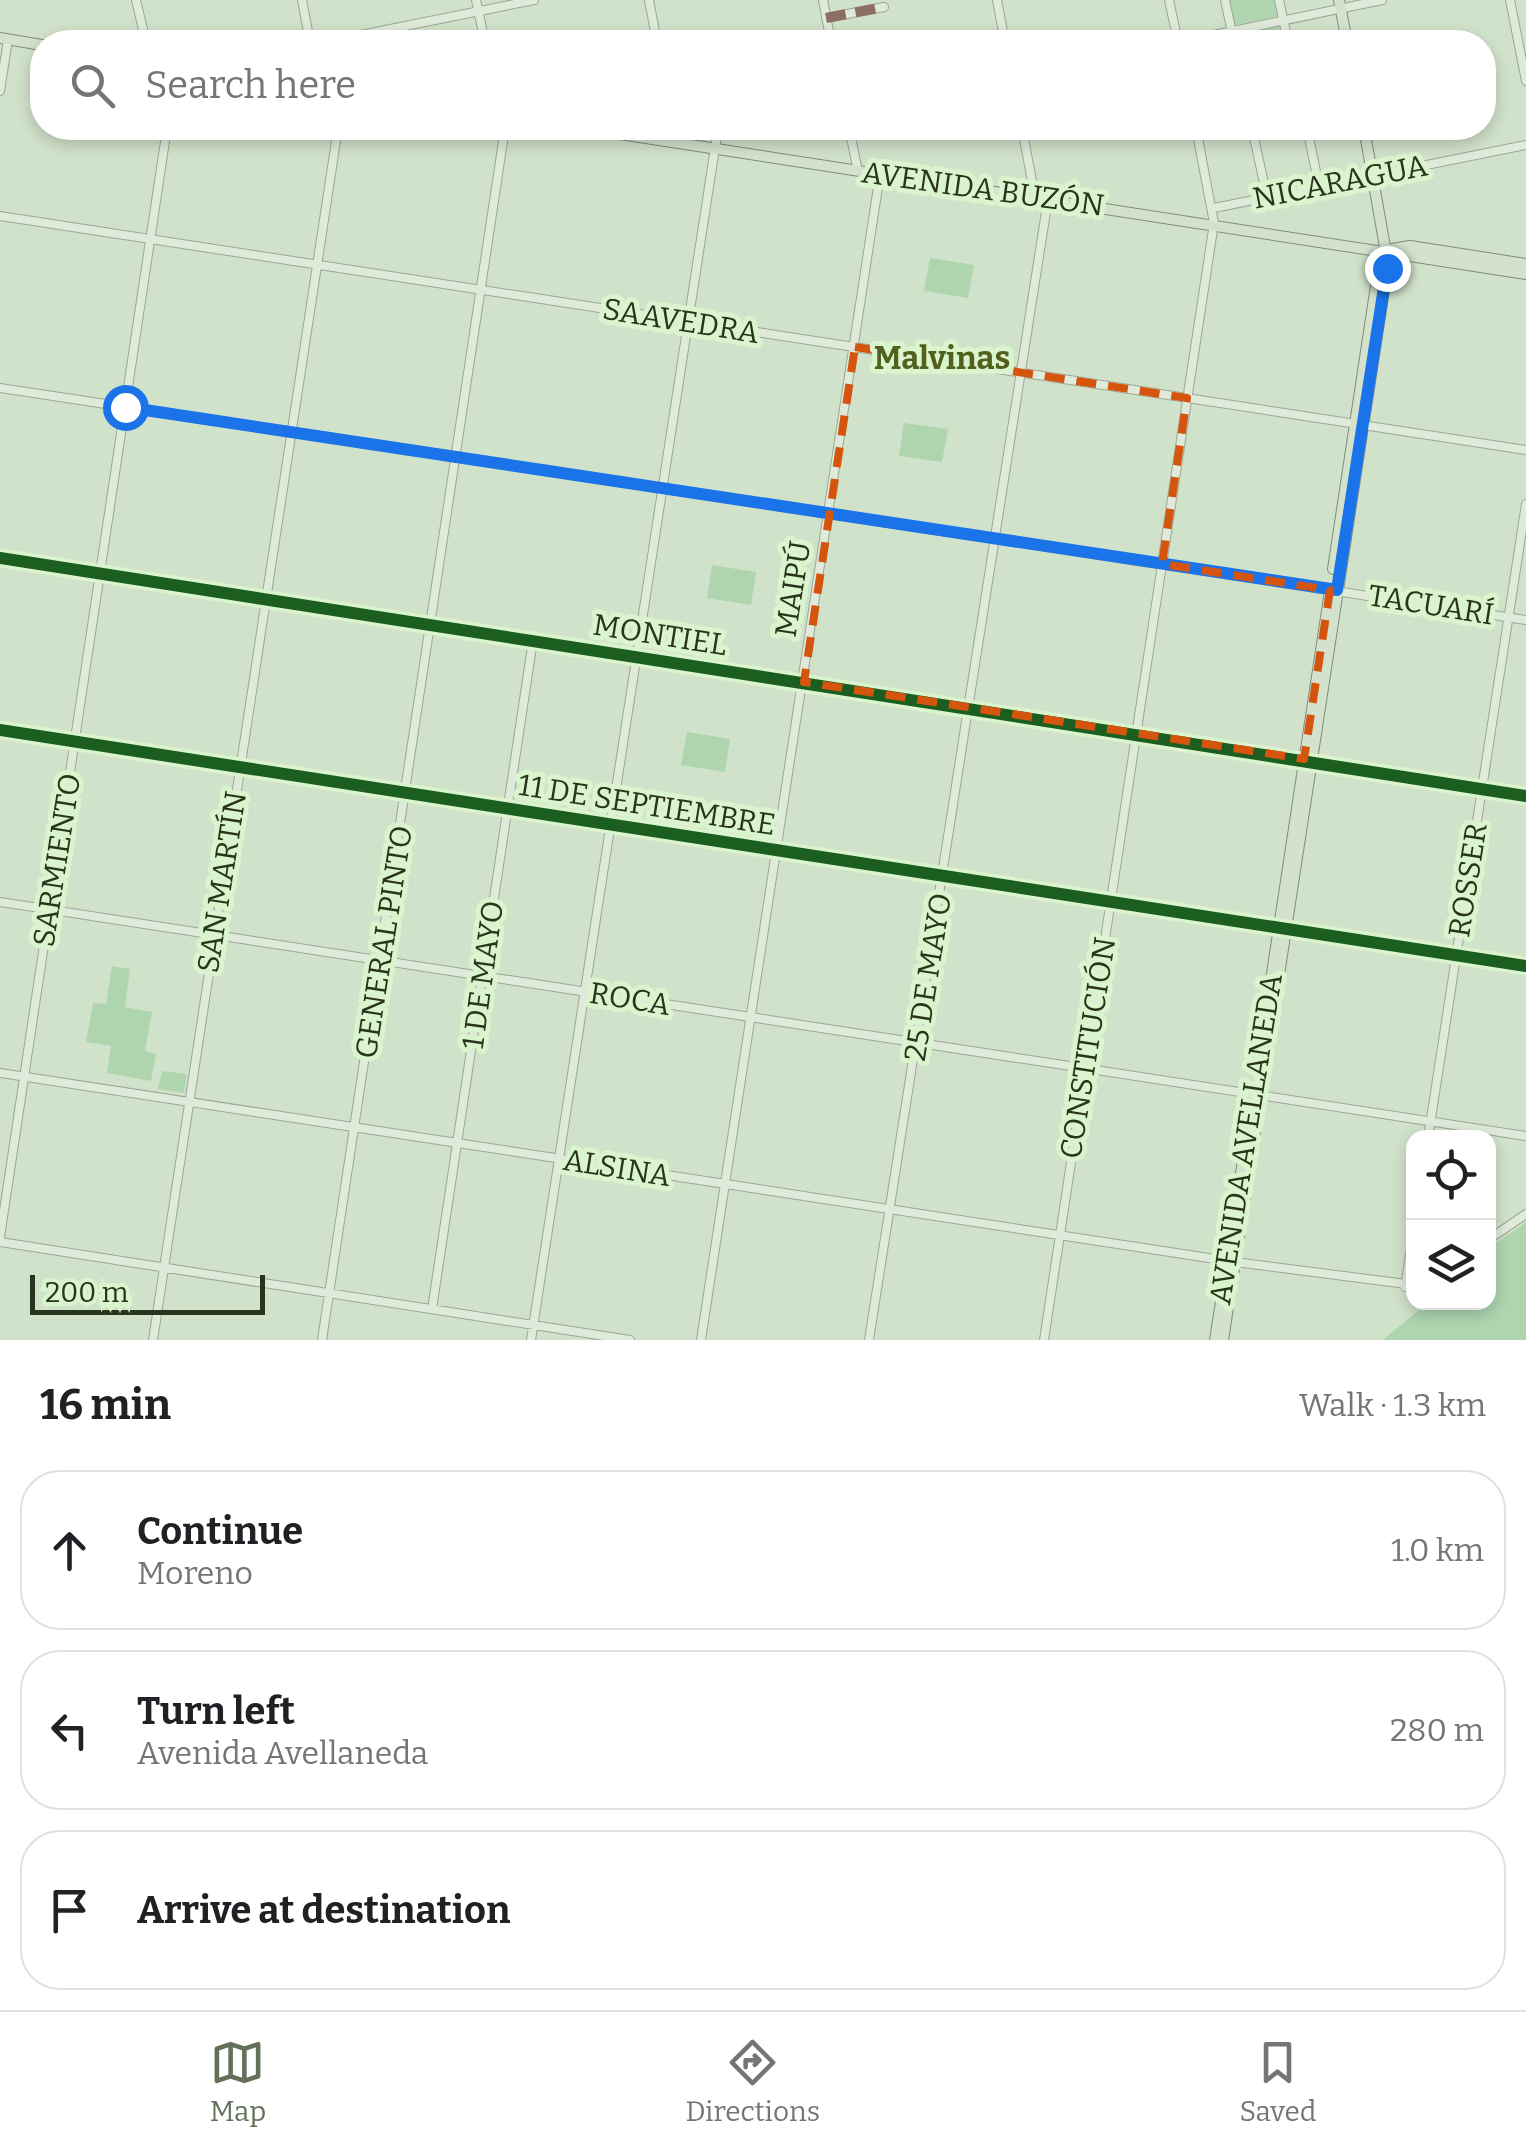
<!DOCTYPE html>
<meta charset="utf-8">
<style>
:root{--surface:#fff;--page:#f2f2f2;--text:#202124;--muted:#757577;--line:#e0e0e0;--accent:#647159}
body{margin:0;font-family:Bitter,serif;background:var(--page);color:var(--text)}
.controls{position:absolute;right:30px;bottom:30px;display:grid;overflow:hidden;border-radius:20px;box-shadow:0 5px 15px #0003}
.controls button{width:90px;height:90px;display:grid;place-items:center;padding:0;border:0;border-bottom:2px solid var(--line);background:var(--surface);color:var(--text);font:50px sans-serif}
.scale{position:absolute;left:30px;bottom:25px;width:235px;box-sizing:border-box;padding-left:10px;border:5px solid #29341c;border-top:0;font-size:28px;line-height:35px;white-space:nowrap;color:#29341c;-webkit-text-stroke:8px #daf4ce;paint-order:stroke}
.stop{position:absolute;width:30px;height:30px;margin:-22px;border:8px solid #1a73e8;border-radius:50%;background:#fff}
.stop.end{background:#1a73e8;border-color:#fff;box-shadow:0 2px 10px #0008}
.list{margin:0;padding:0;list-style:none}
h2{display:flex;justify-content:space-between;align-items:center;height:130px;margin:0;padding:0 40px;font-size:42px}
h2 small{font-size:32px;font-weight:400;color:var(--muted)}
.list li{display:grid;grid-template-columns:65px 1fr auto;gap:30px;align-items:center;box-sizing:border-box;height:160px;margin:0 20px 20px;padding:0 20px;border:2px solid var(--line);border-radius:40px}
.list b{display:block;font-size:38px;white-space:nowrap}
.list p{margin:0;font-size:32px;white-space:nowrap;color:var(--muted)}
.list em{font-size:32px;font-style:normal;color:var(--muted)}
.icon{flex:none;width:55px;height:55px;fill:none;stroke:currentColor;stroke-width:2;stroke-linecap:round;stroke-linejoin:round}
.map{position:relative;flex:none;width:1526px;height:1340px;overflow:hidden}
.search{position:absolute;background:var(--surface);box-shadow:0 5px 15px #0003;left:30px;right:30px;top:30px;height:110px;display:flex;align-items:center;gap:25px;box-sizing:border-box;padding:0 35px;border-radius:40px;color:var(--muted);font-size:38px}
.sheet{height:670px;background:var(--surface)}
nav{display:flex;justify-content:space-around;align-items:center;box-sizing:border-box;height:140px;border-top:2px solid var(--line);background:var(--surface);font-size:28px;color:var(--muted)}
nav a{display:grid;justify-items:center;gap:5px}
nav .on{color:var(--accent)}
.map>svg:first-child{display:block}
.green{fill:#afd5af}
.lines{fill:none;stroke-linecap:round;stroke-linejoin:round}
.minor-casing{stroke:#9ba793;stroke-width:10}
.major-casing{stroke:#818c7a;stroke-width:12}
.minor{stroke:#dfeadb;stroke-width:8}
.major{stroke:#d3e2cd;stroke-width:10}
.quiet{stroke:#8d6e63;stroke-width:10;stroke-dasharray:20 10;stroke-linecap:butt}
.cycleway-casing{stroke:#daf4ce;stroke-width:19}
.cycleway{stroke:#1b5e20;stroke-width:12}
.route{stroke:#1a73e8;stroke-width:12}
.marked{fill:none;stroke:#d5550e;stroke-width:8;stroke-dasharray:20 12;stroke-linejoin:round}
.labels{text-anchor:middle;stroke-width:10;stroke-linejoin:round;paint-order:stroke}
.street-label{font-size:30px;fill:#29341c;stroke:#daf4ce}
.neighbourhood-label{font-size:32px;font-weight:bold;fill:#52601d;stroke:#daf4ce}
</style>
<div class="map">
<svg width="1526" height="1340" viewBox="0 0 1526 1340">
<rect width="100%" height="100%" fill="#d1e2ca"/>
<path class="green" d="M1230,0H1276L1279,16L1235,25Z
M1280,26L1283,42H1239L1237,35Z
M930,258L974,265L968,298L924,291Z
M904,423L948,429L942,462L899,456Z
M712,565L756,572L751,605L707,598Z
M687,732L730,739L725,772L681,765Z
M112,966L130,969L125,1007L152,1012L145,1051L156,1054L151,1081L107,1073L111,1046L86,1042L93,1003L106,1004Z
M162,1071L187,1074L184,1093L158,1089Z
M1526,1222V1340H1383L1427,1303L1488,1302L1489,1248Z"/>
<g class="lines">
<defs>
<path id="minor" d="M136,0L146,42
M302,0L310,42
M476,0L485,42
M649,0L657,42
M823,0L831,42
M997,0L1005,42
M1169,0L1178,42
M1225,0L1234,42
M1279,0L1288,42
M1510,0L1526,81
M826,18L884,7
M326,42L534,0
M1180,42L1382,0
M0,91L8,40
M674,128L676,142
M849,128L858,171
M1022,128L1035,197
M1252,128L1267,197
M1307,128L1319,186
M1214,208L1526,145
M0,216L1526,450
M0,388L1526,620
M0,558L1526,796
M0,730L1526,966
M0,902L1526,1136
M0,1073L1235,1262L1414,1285
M1428,1138L1526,504
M0,1237L167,128
M1488,1240L1526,1214
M0,1242L630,1340
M1405,1287L1414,1230
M432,1309L533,640
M153,1340L338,128
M322,1340L505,128
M531,1340L717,135L752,128
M701,1340L880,174
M869,1340L1048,199
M1044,1340L1214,223L1196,128"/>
<path id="major" d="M1339,0L1347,42
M0,38L42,45
M581,128L1526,274
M1392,249L1410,246L1526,264
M1333,569L1379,266L1385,251
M1259,1059L1330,591
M1215,1340L1247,1135
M1223,1340L1388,264L1364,128"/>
</defs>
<use href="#minor" class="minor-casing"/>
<use href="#major" class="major-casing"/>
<use href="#minor" class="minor"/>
<use href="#major" class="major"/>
<path class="quiet" d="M826,18L884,7"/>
<defs>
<path id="cycleway" d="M0,558L1526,796
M0,730L1526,966"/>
</defs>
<use href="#cycleway" class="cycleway-casing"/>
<use href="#cycleway" class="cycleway"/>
</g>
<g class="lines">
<path class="route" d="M125,407L1337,590L1387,268"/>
</g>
<path class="marked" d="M855,347L1187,398L1162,564L1330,590L1304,759L804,682Z"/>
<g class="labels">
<g class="street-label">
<text transform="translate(1340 182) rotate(-11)" y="10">NICARAGUA</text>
<text transform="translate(983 189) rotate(8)" y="10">AVENIDA BUZÓN</text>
<text transform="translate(681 321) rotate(9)" y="10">SAAVEDRA</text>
<text transform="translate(793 589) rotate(-81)" y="10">MAIPÚ</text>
<text transform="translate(1431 605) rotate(9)" y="10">TACUARÍ</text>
<text transform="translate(660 635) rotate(9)" y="10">MONTIEL</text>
<text transform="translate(647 805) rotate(9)" y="10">11 DE SEPTIEMBRE</text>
<text transform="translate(57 860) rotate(-81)" y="10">SARMIENTO</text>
<text transform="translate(1468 880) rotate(-81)" y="10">ROSSER</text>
<text transform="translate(222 882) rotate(-81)" y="10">SAN MARTÍN</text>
<text transform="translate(384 942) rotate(-81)" y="10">GENERAL PINTO</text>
<text transform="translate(483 975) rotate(-82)" y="10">1 DE MAYO</text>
<text transform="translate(928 977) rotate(-81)" y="10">25 DE MAYO</text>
<text transform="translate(630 999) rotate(9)" y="10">ROCA</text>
<text transform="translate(1088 1048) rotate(-81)" y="10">CONSTITUCIÓN</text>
<text transform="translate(1246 1139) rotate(-81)" y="10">AVENIDA AVELLANEDA</text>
<text transform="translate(617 1168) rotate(9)" y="10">ALSINA</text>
</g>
<g class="neighbourhood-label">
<text x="942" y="369">Malvinas</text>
</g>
</g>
</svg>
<div class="controls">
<button><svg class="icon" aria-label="locate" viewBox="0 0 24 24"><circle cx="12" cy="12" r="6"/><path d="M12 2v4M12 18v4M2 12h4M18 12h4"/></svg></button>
<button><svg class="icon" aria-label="layers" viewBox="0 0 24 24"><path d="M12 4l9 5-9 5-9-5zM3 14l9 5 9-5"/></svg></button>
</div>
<div class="scale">200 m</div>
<div class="stop" style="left:125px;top:407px"></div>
<div class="stop end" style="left:1387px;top:268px"></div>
<div class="search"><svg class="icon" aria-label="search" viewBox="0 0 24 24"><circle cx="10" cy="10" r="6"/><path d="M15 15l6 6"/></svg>Search here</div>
</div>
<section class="sheet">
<h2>16 min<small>Walk · 1.3 km</small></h2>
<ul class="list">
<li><svg class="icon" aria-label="ahead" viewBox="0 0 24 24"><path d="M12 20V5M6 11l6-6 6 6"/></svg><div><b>Continue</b><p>Moreno</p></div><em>1.0 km</em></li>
<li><svg class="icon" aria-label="left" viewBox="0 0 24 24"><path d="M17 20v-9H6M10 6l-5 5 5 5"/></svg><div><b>Turn left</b><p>Avenida Avellaneda</p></div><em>280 m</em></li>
<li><svg class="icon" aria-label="arrive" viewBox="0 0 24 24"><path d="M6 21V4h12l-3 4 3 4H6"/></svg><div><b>Arrive at destination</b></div></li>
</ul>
</section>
<nav>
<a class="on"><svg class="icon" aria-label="map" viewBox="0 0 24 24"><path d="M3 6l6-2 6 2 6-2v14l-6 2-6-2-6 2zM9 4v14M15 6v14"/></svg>Map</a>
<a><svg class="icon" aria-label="directions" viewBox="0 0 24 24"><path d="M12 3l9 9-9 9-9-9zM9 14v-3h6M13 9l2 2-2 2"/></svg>Directions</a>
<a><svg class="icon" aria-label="saved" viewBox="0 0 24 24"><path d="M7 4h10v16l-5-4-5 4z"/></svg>Saved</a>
</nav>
